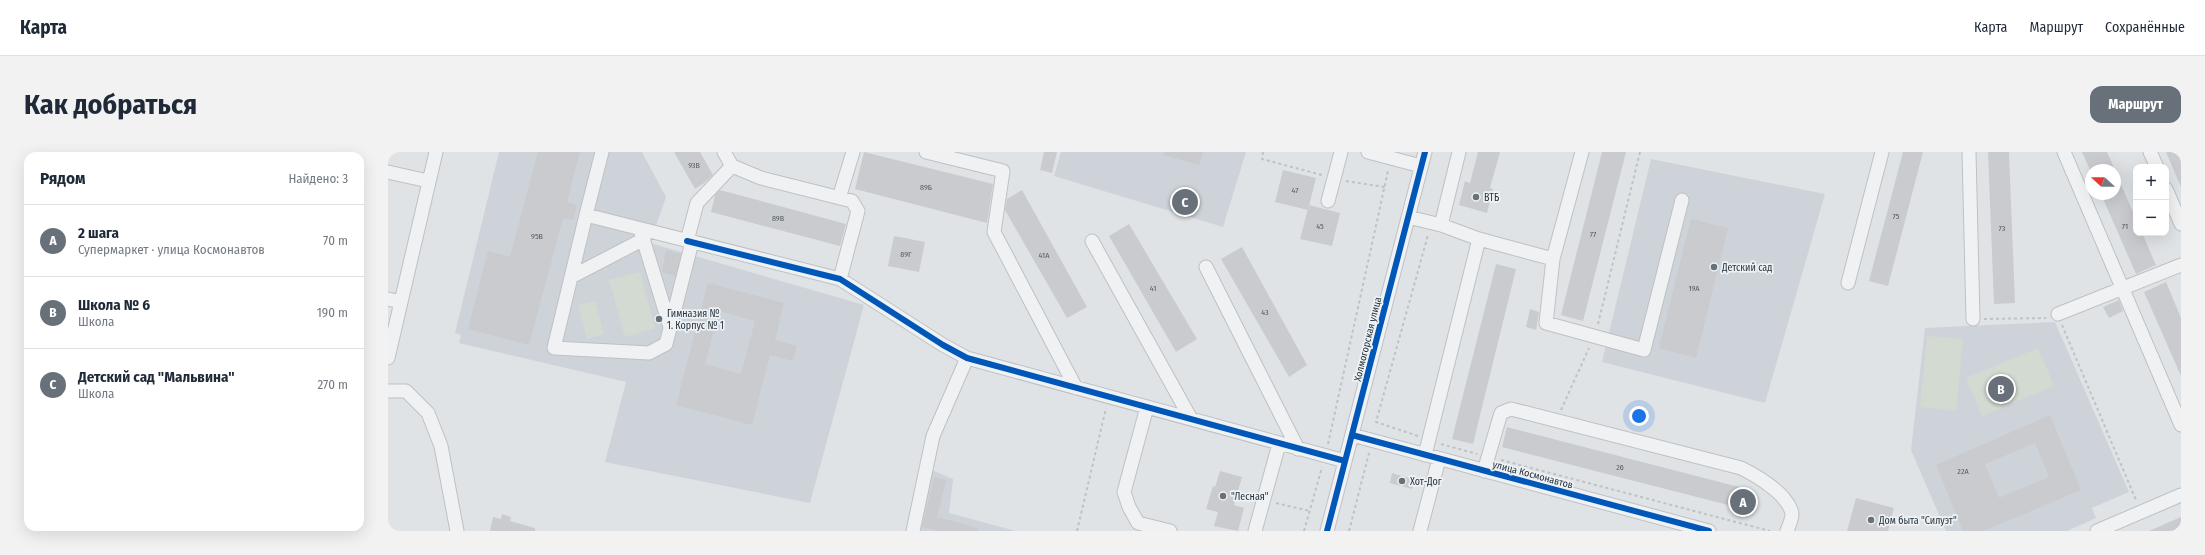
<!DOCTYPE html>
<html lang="ru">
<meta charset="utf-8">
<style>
:root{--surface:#fff;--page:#f2f2f3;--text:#1f2937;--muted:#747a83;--line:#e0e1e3;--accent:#687179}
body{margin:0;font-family:"Fira Sans Condensed",sans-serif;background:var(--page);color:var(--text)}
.controls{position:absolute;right:12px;top:12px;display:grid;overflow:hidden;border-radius:8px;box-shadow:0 4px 16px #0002}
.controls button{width:36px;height:36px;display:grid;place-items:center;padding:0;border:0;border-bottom:1px solid var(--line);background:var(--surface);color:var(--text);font:20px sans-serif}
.compass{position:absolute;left:1697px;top:12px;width:36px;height:36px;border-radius:50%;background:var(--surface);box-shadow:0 4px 16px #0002;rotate:291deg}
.you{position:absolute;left:1251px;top:264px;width:14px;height:14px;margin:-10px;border:3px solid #fff;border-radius:50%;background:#1a73e8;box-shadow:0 0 0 6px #1a73e833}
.badge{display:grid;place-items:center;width:26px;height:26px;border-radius:50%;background:var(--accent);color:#fff;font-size:13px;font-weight:700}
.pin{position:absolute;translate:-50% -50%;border:2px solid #fff;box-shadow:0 1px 4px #0006}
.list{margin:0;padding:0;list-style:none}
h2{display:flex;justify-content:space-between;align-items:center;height:52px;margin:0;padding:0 16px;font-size:17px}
h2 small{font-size:13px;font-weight:400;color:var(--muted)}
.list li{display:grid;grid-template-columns:26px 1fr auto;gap:12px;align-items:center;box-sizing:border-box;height:72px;padding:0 16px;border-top:1px solid var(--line)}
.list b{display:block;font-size:15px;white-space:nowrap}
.list p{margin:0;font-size:13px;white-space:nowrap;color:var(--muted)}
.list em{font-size:13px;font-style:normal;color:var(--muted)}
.map{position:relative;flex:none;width:1793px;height:379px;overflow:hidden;border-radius:12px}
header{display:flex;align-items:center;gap:24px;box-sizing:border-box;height:56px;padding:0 20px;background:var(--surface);border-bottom:1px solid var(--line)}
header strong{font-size:19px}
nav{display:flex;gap:22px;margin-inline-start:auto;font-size:14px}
.intro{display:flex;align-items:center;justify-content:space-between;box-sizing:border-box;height:96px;padding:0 24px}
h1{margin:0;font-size:28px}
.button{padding:10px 18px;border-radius:12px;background:var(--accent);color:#fff;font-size:14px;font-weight:700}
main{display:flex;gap:24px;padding:0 24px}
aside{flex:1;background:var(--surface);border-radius:12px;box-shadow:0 4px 16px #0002}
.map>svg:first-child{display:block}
.built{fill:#ced3d9}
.green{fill:#d2dad1}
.building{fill:#c9cbce;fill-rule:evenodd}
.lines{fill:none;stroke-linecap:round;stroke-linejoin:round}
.minor-casing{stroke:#bec1c4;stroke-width:15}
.path{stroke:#bec2c4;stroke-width:2;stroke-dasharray:3 3;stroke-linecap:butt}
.minor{stroke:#f0f1f2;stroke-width:13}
.cycleway-casing{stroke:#eef2f5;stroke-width:8}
.cycleway{stroke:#0057b8;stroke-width:6}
.poi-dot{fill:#687179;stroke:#eef2f5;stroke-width:1.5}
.labels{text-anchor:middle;stroke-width:3.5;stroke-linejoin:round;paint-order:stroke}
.number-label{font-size:8px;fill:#505a64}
.poi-label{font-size:10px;fill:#27333f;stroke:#eef2f5;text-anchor:start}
.street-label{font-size:10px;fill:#27333f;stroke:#eef2f5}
</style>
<header>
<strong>Карта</strong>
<nav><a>Карта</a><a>Маршрут</a><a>Сохранённые</a></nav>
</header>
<div class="intro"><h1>Как добраться</h1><a class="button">Маршрут</a></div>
<main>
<aside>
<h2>Рядом<small>Найдено: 3</small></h2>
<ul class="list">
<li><span class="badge">A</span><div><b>2 шага</b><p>Супермаркет · улица Космонавтов</p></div><em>70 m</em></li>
<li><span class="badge">B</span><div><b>Школа № 6</b><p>Школа</p></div><em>190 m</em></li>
<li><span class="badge">C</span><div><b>Детский сад &quot;Мальвина&quot;</b><p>Школа</p></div><em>270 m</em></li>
</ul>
</aside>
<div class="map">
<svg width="1793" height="379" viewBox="0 0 1793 379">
<rect width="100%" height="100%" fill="#e0e3e6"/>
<path class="built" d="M111,0H254L278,45L262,91L476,153L422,351L217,310L238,230L71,191L73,183L67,181Z
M673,0H858L835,75L666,24Z
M1263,7L1437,42L1377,251L1214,210Z
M1667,170L1741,340L1704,356L1708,366L1679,379H1558L1523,298L1537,176Z
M544,318L565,327L561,361L628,379H529Z"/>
<path class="green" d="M252,120L267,176L237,185L221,128Z
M207,149L216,182L199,187L190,153Z
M1539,184L1575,187L1568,259L1532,255Z
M1650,196L1666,234L1594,264L1578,226Z"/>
<path class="building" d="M150,0H192L179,50L189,53L185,68L175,66L141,193L80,177L100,99L122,105Z
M286,0H312L325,23L316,31L307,37Z
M476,0L605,32L599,71L467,37Z
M656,0H669L664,21L652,18Z
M776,0H815L811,13L775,3Z
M1090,0H1112L1102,36L1105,37L1099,61L1071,53L1077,29L1082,31Z
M1214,0H1238L1195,169L1173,163Z
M1515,0H1535L1500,134L1481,129Z
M1600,0H1621L1627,151L1606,152Z
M1694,0H1719L1727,18H1702Z
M1778,0H1793V35Z
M895,18L928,26L920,58L887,50Z
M1727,19L1748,67V81H1754L1768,113L1748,122L1713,42H1727Z
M332,38L458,72L452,94L323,60L327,43Z
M634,38L699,155L679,166L617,58L619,47Z
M921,53L952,61L944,94L912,87Z
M1303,67L1340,76L1308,206L1271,196Z
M741,72L809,187L788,200L721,84Z
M506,84L537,90L531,120L500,114Z
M854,95L919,213L901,225L833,107Z
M278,98L293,102L287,124L274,120Z
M1108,112L1128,117L1085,292L1064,287Z
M1778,130L1793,166V224L1756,140Z
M320,131L396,151L387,188L409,194L405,209L382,203L364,273L288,253ZM331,159L367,169L353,222L317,212Z
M1731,148L1735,159L1721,166L1715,155Z
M1142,157L1151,160L1148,178L1138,175Z
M1662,263L1693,338L1596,379H1575L1548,313ZM1647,291L1661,325L1611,346L1597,312Z
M1119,275L1351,335L1350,338L1362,341L1358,361L1347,359L1348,355L1114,295Z
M832,319L854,325L846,353L856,356L850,379L826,374L830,360L818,357L825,334L827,335Z
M1004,321L1027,328L1024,337L1002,331Z
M546,325L558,328L549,365L590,376V379H550L534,375Z
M1468,346L1506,356L1500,379H1459Z
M114,362L123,365L122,369L147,376V379H102L105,365L113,367Z
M1793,365V379H1761Z"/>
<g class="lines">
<defs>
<path id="minor" d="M336,0L344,14L373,26L464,49L470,59L452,127
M538,0L615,19L606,80L688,236
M980,0L1033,14
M1194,0L1165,107L1158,171L1256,198L1294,48
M1581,0L1585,167
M1676,0L1793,273
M1762,0L1769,15
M0,20L40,29
M1778,37L1793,72
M451,46L465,0
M940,49L953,0
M198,63L214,0
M1020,65L1053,73L1091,87L1165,107
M1053,73L1071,0
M252,77L282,175
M299,89L309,51L344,14
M704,89L803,267
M304,90L278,192L261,201L166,196L198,63L452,127L555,193L579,206L957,309
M818,115L910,297
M183,125L256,87
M1460,131L1494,0
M0,147L13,150L48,0
M1670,162L1793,113
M0,206L13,150
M0,239H18L40,261L53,294L69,379
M759,255L736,340L741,355L750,371L782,379
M964,283L1321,379
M1037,303L1091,87
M1096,319L1113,261L1123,257L1353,316C1369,324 1396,340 1403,358C1406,364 1401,373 1399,379
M525,379L545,284L579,206
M867,379L891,292
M939,379L1037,0
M1032,379L1051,307
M1709,379L1793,343"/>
</defs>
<use href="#minor" class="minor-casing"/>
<path class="path" d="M875,0L874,7L934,23
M958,29L997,35
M1596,167L1658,166
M1210,172L1252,0
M1674,173L1748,348
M1173,258L1201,196
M1030,284L988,270L1040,83
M940,292L1000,19
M1053,292L1089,302
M1113,308L1382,379
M888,351L922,359
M689,379L718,256
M916,379L934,315
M961,379L981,301"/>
<use href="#minor" class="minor"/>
<defs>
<path id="cycleway" d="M299,89L452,127L555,193L579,206L957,309
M964,283L1321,379
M939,379L1037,0"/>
</defs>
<use href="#cycleway" class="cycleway-casing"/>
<use href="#cycleway" class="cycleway"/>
</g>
<g class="poi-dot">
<circle cx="1088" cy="45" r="4"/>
<circle cx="1326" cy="115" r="4"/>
<circle cx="271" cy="167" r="4"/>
<circle cx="1014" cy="329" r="4"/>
<circle cx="835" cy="344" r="4"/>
<circle cx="1483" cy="368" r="4"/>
</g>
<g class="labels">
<g class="number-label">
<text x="306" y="16">93В</text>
<text x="538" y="38">89Б</text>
<text x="907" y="41">47</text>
<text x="1508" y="67">75</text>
<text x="390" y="69">89В</text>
<text x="932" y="77">45</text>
<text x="1737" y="77">71</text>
<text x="1614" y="79">73</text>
<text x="1205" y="85">77</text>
<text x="149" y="87">95В</text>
<text x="518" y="105">89Г</text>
<text x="656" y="106">41А</text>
<text x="765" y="139">41</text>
<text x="1306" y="139">19А</text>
<text x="877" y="163">43</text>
<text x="1232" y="318">26</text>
<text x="1575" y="322">22А</text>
</g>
<g class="poi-label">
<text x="1096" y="49">ВТБ</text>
<text x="1334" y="119">Детский сад</text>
<text x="279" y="165">Гимназия №<tspan x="279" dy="12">1. Корпус № 1</tspan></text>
<text x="1022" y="333">Хот-Дог</text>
<text x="843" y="348">"Лесная"</text>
<text x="1491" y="372">Дом быта "Силуэт"</text>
</g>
<g class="street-label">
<text transform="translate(979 187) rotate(-76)" y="4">Холмогорская улица</text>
<text transform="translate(1145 322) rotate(15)" y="4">улица Космонавтов</text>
</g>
</g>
</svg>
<div class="controls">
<button>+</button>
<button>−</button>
</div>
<svg class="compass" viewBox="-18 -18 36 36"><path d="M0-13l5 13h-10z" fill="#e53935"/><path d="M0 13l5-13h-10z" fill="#747a83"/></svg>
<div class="you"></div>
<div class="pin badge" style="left:1355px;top:350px">A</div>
<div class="pin badge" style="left:1613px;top:237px">B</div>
<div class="pin badge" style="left:797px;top:50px">C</div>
</div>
</main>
